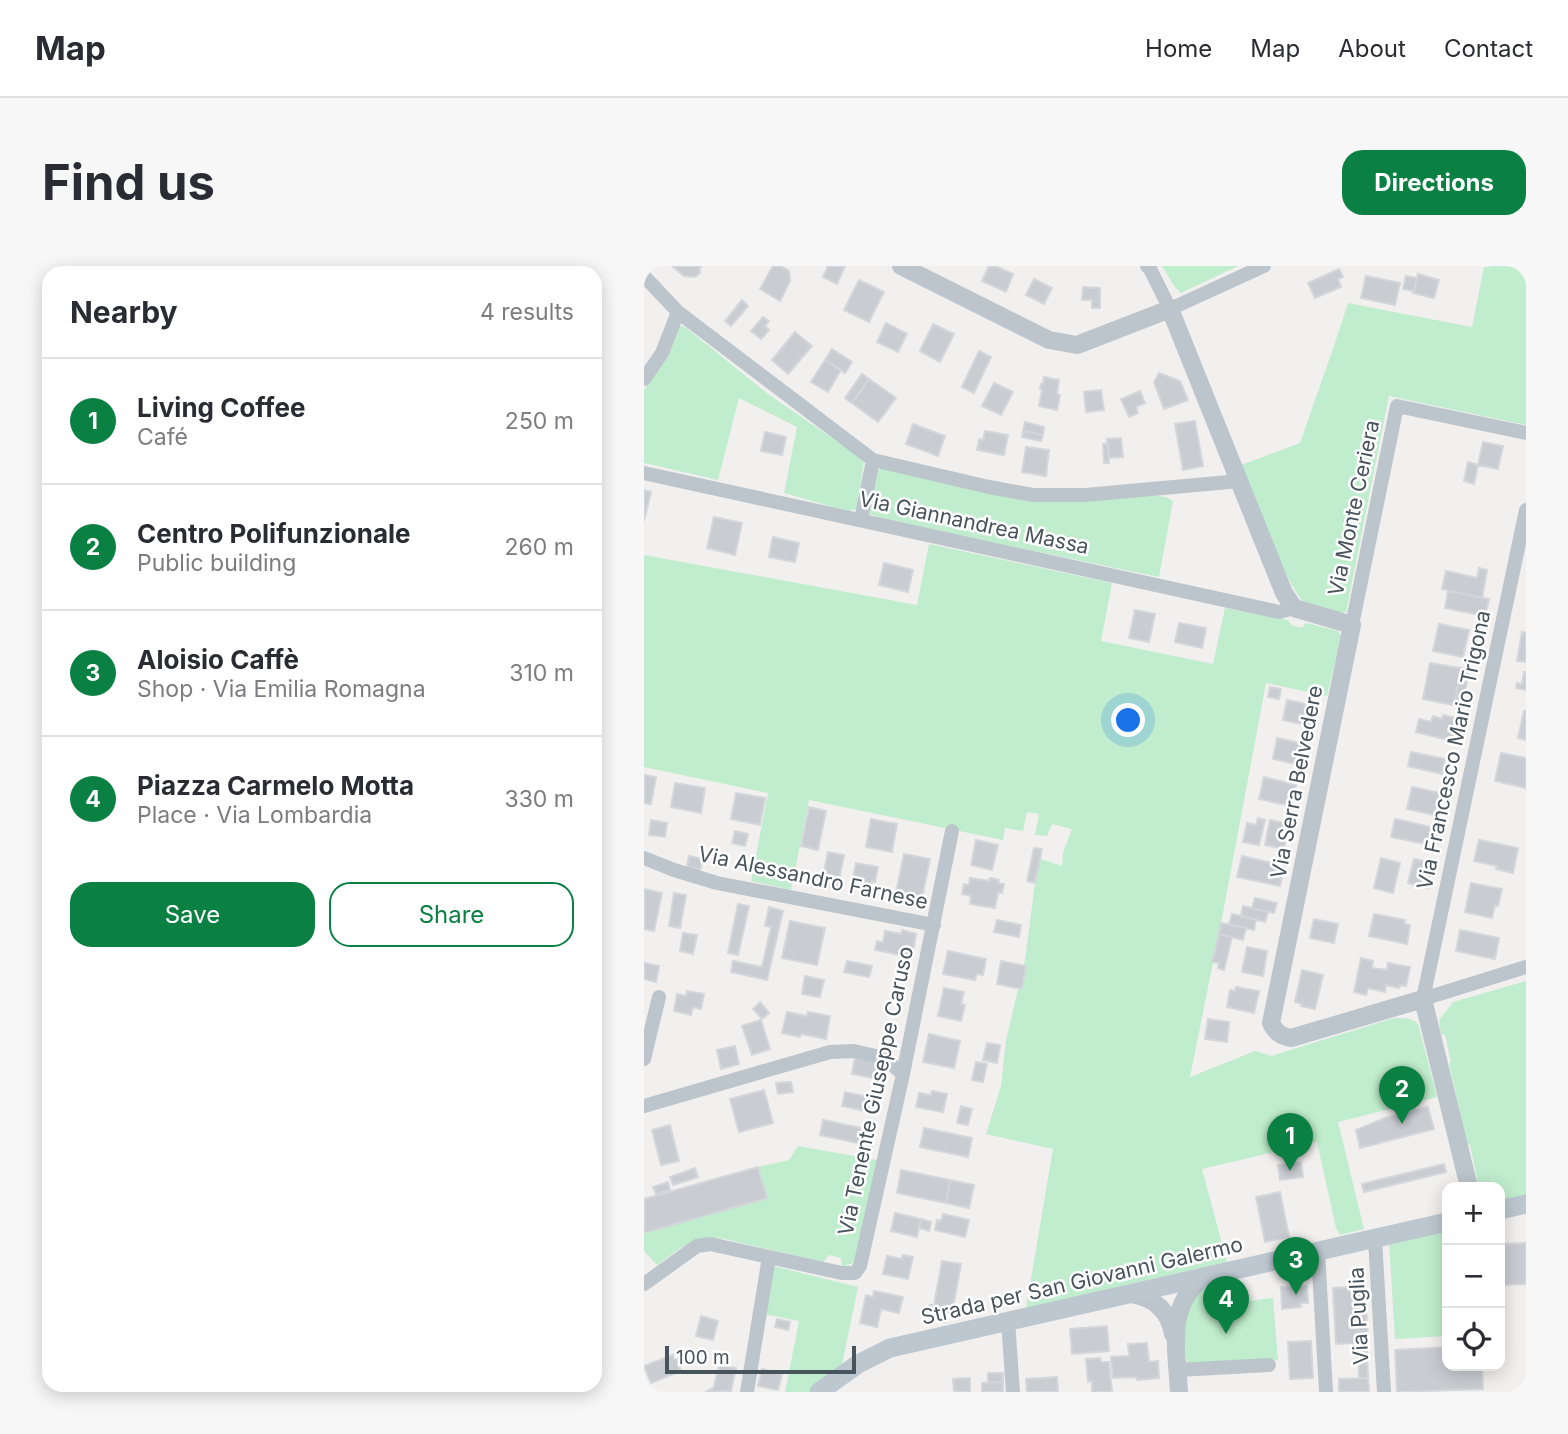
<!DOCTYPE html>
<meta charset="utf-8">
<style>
:root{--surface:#fff;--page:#f7f7f7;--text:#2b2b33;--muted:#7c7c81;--line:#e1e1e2;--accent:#0b8043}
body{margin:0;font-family:Inter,sans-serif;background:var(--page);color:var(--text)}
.controls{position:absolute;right:21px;bottom:21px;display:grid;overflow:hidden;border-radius:14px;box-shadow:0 4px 18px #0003}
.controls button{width:63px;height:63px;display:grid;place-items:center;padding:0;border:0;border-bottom:2px solid var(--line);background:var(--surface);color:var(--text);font:35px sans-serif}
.scale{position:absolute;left:21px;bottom:18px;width:191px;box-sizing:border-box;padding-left:7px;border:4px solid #48545c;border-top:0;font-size:19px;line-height:24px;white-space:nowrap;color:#48545c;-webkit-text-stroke:5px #fff;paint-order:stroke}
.you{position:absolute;left:485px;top:455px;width:24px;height:24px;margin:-18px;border:5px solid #fff;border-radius:50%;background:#1a73e8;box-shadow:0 0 0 10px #1a73e833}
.badge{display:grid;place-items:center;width:46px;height:46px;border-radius:50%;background:var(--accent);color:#fff;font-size:23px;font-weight:700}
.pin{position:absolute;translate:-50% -58px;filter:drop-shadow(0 2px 4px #0008)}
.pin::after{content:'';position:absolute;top:37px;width:24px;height:21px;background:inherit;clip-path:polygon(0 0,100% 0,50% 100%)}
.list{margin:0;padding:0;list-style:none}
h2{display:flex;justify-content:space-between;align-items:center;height:91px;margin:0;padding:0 28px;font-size:30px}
h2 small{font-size:23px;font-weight:400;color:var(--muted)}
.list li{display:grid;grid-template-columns:46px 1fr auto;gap:21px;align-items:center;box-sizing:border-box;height:126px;padding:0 28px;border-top:2px solid var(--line)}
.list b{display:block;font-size:26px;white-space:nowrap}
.list p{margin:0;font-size:23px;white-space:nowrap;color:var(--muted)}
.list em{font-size:23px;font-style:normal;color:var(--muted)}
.actions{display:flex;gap:14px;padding:21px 28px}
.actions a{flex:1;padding:16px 0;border:2px solid var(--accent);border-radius:21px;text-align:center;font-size:24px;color:var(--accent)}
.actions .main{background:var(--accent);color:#fff}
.icon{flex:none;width:38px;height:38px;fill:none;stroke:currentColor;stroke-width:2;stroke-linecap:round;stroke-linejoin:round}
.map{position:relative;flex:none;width:882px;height:1126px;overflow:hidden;border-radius:21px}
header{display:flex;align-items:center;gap:42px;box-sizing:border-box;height:98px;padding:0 35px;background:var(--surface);border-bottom:2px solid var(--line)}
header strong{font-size:33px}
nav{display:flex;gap:38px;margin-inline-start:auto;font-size:24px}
.intro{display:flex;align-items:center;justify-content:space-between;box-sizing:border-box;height:168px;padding:0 42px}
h1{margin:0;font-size:49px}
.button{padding:18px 32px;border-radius:21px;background:var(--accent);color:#fff;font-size:24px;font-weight:700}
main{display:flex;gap:42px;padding:0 42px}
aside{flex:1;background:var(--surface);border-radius:21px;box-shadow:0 4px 18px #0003}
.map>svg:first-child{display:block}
.green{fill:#c0edcd}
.building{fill:#c9cdd2;stroke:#d3d6da;stroke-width:2}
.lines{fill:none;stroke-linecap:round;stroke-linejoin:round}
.minor{stroke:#bbc5cb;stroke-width:14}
.tertiary{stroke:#bbc5cb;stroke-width:18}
.secondary{stroke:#bcc7d0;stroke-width:19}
.labels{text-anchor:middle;stroke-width:5;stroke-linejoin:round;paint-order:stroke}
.street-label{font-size:21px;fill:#48545c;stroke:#fff}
</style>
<header>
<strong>Map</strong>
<nav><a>Home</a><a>Map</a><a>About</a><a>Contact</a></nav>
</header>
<div class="intro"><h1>Find us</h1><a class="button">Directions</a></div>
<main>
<aside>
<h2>Nearby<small>4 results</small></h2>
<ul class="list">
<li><span class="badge">1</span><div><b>Living Coffee</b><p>Café</p></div><em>250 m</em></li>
<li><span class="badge">2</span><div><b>Centro Polifunzionale</b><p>Public building</p></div><em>260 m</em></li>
<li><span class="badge">3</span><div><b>Aloisio Caffè</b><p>Shop · Via Emilia Romagna</p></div><em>310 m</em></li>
<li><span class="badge">4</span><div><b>Piazza Carmelo Motta</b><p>Place · Via Lombardia</p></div><em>330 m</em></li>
</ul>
<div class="actions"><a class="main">Save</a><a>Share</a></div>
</aside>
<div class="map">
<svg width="882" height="1126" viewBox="0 0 882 1126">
<rect width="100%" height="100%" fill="#f2efef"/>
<path class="green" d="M518,0H594L537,27L530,20Z
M846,0H882V159L745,130L702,346C690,348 676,346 665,340C644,330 608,225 597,199L656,177L690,80L704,37L828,61L840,1H845Z
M37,60L41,61L124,128L220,194L213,243L203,245L140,227L153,161L95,132L74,214L0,197V124L22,93L33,64Z
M237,202L345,226L506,229L522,231L529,235L515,311L246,255L226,248L224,240L232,206Z
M285,278L468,317L457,375L569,398L581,342L644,354L647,359L658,362L662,357L694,365L697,370L683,430L622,417L577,657L546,811L611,785L627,790L750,752C759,752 767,751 774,758L793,831L694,856L720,963L696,969L692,962L673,876L558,903L583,996L382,1042L409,883L342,868L357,820L362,774L381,694L391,617L396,593L418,600L419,587L428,563L408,558L403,570L391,569L395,548L383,546L379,565L361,562L359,574L165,534L147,624L107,615L124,527L0,501V289L273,339Z
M882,715V929L856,935V921H835L826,879L823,878L805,797L807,796L801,769L797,768L795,754L809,736Z
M154,880L233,894L212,991L209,997L198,1001L197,992L185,989L179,996L80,973C47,970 39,981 13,999L0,985V967L123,932L114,901L145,894Z
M799,964L803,1070L751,1073L745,976Z
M129,1000L214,1021L197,1104L165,1126H141L155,1055L120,1048Z
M567,1017L572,1039L629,1032L634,1094L543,1099C541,1077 536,1045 553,1027C557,1023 563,1020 567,1017Z"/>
<path class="building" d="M28,0H58L56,1V7L51,11L40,10Z
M129,0H137L145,5L146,15L136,35L116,23Z
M184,0H201L193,18L179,11Z
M345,0H351L369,8L362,26L338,15Z
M695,3L699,11L694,13L697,21L671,32L664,17Z
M774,8L795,14L790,32L769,27Z
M722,10L756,17L751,39L717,32Z
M762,10L773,12L770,25L759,23Z
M390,13L408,22L400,38L382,29Z
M215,14L240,26L225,56L200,44Z
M439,21L456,22V42H448V34H438Z
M98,34L104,40L87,60L81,55Z
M119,51L125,55L121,60L125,64L117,73L107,65Z
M242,57L263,68L254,86L233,76Z
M289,58L310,68L296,96L276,85Z
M151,66L168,80L144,108L128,94Z
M188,83L208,96L201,107L181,94Z
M335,85L347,91L330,127L318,121Z
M181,94L197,104L184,126L167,116Z
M515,107L536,115L544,134L520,143L510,116Z
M218,108L225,113L208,137L201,132Z
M400,111L415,114L413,128L416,129L413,144L395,140L398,124L396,123L397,118H399Z
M225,113L252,132L234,156L208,137Z
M350,117L369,126L357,149L338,140Z
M457,124L460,144L442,146L440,126Z
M496,125L501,137L492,141L494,147L485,151L477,133Z
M551,155L559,200L539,204L531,158Z
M381,156L400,161L399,169L379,165Z
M269,158L301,170L294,190L262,178Z
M341,165L364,169L360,189L333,184L335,173L339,174Z
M379,165L399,169L397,175L378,171Z
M121,166L142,171L138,189L117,185Z
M477,172L479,191L465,192L463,173Z
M839,176L859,180L854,203L834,199Z
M459,178H464L465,197H460Z
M382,181L405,184L402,210L378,206Z
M824,196L834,199L830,218L820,215Z
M0,224L7,226L0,255Z
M70,251L98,257L91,289L63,282Z
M129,271L155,277L151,296L125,291Z
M240,297L269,304L264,326L235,319Z
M835,302L843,304L838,332L798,323L802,305L833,312Z
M804,325L845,333L841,350L801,342Z
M491,344L511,348L505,376L485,372Z
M535,357L562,362L558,382L531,376Z
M795,358L825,364L819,391L789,385Z
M878,366L882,367V396L873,395Z
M786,397L817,402L810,439L779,433Z
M817,402L825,404L818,441L810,439Z
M880,406H882V424L872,422L873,417L878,418Z
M626,421L637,423L635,433L624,431Z
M643,434L671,440L667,460L639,454Z
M880,445H882V474L874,472Z
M799,449L817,453L812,476L772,466L775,453L787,456L789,450L798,453Z
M633,472L661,478L657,499L629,493Z
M767,486L801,493L798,508L764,500Z
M857,487L882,492V522L851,515Z
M0,509L12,511L7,538L0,537Z
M620,511L652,519L647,540L615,533Z
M31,517L61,522L57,547L27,541Z
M768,521L796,527L791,549L763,543Z
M92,527L121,532L116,559L87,553Z
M165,541L182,545L174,584L157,580Z
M614,552L621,554L615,579L599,576L603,557L612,559Z
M227,553L253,558L248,586L222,581Z
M751,553L795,563L792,580L747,571Z
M7,554L23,557L21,571L5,569Z
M626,554L645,558L640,583L621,579Z
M91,565L104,568L101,580L88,577Z
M332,574L354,579L348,604L327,599Z
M835,574L874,582L869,607L852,603L853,600L830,595Z
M390,582L398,583L391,617L383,615Z
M184,586L200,589L193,623L177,620Z
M260,588L286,593L278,632L252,627Z
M45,590L59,593L56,604L43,601Z
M598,590L640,600L636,620L593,611Z
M737,592L756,597L749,627L730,622Z
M770,593L788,597L783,622L764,617Z
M212,597L234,601L231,616L228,615L226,626L207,622Z
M326,612L345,615L346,612L355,614L354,617L360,618L358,627L354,626L351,642L326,638L327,630L318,628L320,618L325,619Z
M827,617L858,623L854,640L851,639L848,652L821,646Z
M0,623L18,627L10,665L0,663Z
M30,627L42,629L36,662L25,660Z
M611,632L633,637L630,647L608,642Z
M94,638L105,640L94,689L84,687Z
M599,640L624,646L621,656L597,650Z
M125,641L139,645L123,714L87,706L89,695L118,701L127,661L121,660Z
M588,648L612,653L610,664L585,658Z
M730,648L761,654L760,658L766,659L763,678L725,670Z
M670,653L694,658L690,677L666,672Z
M353,654L377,659L375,671L350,666Z
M146,655L181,662L173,699L138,692Z
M577,657L602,662L599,674L575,668Z
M258,664L272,668L268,691L231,684L233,675L239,677L241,665L257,668Z
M816,664L855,672L851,693L812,685Z
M39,667L53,669L49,688L36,685Z
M575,668L588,671L580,704L574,702L575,697L568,696Z
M603,681L623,685L619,710L598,706Z
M304,685L342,693L339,709L333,708L331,714L299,708Z
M717,692L729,695L728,702L743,704L744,697L766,701L762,720L756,719L755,722L742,719L741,726L724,722L722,729L710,726Z
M203,695L228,700L225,711L200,706Z
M357,695L382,700L378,723L353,718Z
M0,697L15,700L12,716L0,713Z
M658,704L679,709L671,743L657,740L658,738L651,736Z
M161,710L180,714L176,731L158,728Z
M592,721L615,725L610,747L583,741L586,724L591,725Z
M300,722L320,726L317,738L321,739L317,755L294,750Z
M43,725L60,728L57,743L49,741L47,749L30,745L33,728L42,730Z
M116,736L125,747L118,753L109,743Z
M143,746L163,750L164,746L186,750L182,773L157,768L156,771L138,767Z
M564,753L585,756L583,776L561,773Z
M117,754L126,783L108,789L98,760Z
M285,768L316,775L310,802L279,796Z
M343,777L356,779L353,797L339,794Z
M91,780L95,798L77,803L73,784Z
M211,792L244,797L241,814L208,808Z
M332,796L343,798L339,816L328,814Z
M147,816L149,826L134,828L132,817Z
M120,824L129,857L95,866L86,833Z
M288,825L303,828L299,846L272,841L275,827L287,829Z
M201,826L233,833L230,847L198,840Z
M317,840L328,843L324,859L313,857Z
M784,841L790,863L716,882L712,864L741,852Z
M179,854L231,865L228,880L176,869Z
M26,859L35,895L17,899L8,864Z
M280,862L328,872L324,891L276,881Z
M657,896L659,911L636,914L634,899Z
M800,898L802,906L720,926L718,918Z
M114,901L123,932L0,967V933Z
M51,902L54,911L29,919L26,911Z
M257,904L306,914L302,937L253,927Z
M306,914L330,919L325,942L302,937Z
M24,916L26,924L12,928L9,921Z
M636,926L645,971L621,976L612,931Z
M251,947L277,953L273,971L247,965Z
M299,948L325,954L321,971L291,964L293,954L297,955Z
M277,953L287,956L285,965L275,962Z
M882,977V1018L856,1019V978Z
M259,989L269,991L264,1013L239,1008L243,990L258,993Z
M298,995L317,998L309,1042L305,1041L302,1056L283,1053L286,1039H290Z
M663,1020L664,1037H656L657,1041L638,1043L637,1021Z
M721,1020L724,1076L692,1078L689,1022Z
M230,1025L259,1031L255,1047L237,1043L233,1061L216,1057L222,1029L229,1031Z
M582,1025L586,1030L583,1035L578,1036L574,1031L576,1026Z
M57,1050L74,1055L69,1074L52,1070Z
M133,1053L146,1056L144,1064L131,1061Z
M463,1060L465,1085L428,1088L426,1063Z
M667,1075L669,1112L646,1113L644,1076Z
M503,1077L505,1096L514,1095L515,1112L493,1114L492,1111L469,1112L467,1091L485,1090L484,1078Z
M803,1081V1100H838L839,1123L753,1126L751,1084Z
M714,1086H723L724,1112H715Z
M31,1088L37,1105L7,1117L0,1100Z
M456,1092L457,1096H465L468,1126H448V1115L444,1116L442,1093Z
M75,1099L92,1102L87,1125L62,1126L70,1121Z
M118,1103L138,1108L134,1124L114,1120Z
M344,1107H359V1116L344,1117Z
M413,1111L414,1126H383L382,1113Z
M326,1112V1126H310L309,1113Z
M724,1112L725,1126H695V1113Z
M359,1116V1126H338V1117Z"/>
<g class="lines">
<path class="minor" d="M503,0L506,3L526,43L620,0
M0,10L34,46L229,194L345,221L389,229H441L596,215
M0,113L18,87L34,46
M0,207L635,346L650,342
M882,244L779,733L882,701
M217,254L229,194
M708,359L753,140L882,167
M0,592L30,604L73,617L290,659
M0,793L15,731
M0,840L186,786L210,785L240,792L259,808
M731,973L740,1126
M674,986L682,1126
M0,1018L53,980L66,978L198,1007H211L216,1000L259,808L308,565
M364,1055L369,1126
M534,1104L625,1099
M103,1126L125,991"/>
<path class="tertiary" d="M257,0L405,74L433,79L526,43L640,327L650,342L708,359L627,757C632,767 637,770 647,772L779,733L825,921
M487,1028C510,1032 525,1044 529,1068
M535,1126C533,1084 522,1042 558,1012"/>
<path class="secondary" d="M856,944L882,938
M175,1126L214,1098L246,1082L803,956"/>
</g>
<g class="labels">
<g class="street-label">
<text transform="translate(710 242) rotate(-78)" y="7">Via Monte Ceriera</text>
<text transform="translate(330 257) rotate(12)" y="7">Via Giannandrea Massa</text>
<text transform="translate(810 484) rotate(-78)" y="7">Via Francesco Mario Trigona</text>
<text transform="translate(653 516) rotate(-79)" y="7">Via Serra Belvedere</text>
<text transform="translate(169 612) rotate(12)" y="7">Via Alessandro Farnese</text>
<text transform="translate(232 825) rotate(-78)" y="7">Via Tenente Giuseppe Caruso</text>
<text transform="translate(438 1015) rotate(-13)" y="7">Strada per San Giovanni Galermo</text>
<text transform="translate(715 1050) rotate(-93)" y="7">Via Puglia</text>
</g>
</g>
</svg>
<div class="controls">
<button>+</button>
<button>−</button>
<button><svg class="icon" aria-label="locate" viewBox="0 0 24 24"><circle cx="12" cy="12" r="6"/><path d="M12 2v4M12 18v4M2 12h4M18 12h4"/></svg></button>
</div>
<div class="scale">100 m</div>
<div class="you"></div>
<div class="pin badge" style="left:646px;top:905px">1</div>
<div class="pin badge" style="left:758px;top:858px">2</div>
<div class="pin badge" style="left:652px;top:1029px">3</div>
<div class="pin badge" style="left:582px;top:1068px">4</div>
</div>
</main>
